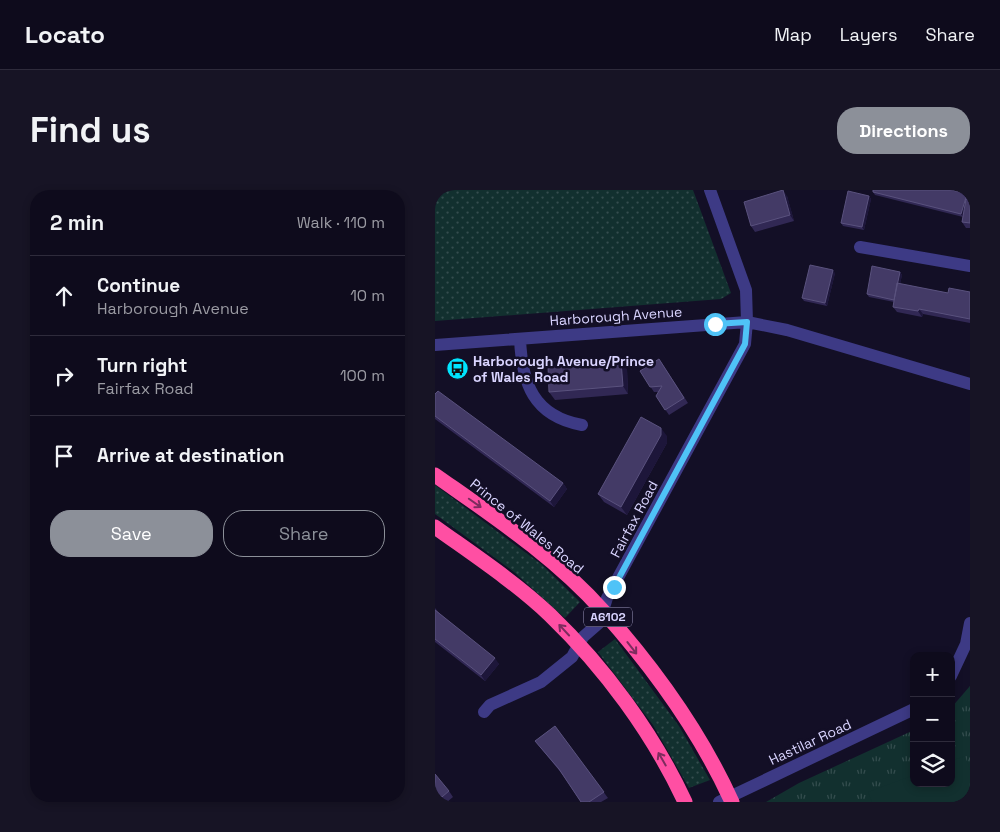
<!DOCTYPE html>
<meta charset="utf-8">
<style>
:root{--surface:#0e0b1c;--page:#171425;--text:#f1f3f6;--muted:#9b9ba3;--line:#2e2b3b;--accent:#8c9099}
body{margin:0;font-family:"Space Grotesk",sans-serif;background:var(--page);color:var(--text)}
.controls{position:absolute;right:15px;bottom:15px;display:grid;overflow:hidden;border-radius:10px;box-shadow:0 2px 8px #0003}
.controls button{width:45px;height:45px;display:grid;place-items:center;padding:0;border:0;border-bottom:1px solid var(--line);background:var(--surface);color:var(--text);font:25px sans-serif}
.stop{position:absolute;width:15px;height:15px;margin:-11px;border:4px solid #4fc3f7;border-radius:50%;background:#fff}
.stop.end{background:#4fc3f7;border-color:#fff;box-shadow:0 1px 5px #0008}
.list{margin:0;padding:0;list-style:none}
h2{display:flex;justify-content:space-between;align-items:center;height:65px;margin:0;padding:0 20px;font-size:21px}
h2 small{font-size:16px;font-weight:400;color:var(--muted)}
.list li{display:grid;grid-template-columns:32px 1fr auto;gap:15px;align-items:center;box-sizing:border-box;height:80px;padding:0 20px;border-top:1px solid var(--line)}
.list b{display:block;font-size:19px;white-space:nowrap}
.list p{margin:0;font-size:16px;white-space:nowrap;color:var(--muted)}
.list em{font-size:16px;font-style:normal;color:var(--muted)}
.actions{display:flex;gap:10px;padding:15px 20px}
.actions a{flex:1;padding:11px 0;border:1px solid var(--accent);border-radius:20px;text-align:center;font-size:18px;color:var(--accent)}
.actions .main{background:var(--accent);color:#fff}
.icon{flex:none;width:28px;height:28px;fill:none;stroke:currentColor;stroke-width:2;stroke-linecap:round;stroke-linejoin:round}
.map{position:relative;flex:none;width:535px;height:612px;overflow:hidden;border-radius:20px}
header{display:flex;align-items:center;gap:30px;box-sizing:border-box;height:70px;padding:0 25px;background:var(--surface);border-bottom:1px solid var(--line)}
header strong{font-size:24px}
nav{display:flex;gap:28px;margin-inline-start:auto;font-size:18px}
.intro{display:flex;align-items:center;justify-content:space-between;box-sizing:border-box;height:120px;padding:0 30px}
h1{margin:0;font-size:35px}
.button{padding:12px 22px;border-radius:20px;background:var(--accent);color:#fff;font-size:18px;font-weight:700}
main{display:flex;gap:30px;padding:0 30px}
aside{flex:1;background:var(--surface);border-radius:20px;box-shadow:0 2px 8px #0003}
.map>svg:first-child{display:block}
.grass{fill:url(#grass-dots)}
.park{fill:url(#park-tufts)}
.pitch{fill:#12302f}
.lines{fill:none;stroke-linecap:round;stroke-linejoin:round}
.minor{stroke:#3d3a85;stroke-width:12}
.highway{stroke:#ff4fa3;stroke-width:15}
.wall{fill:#312854}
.shaded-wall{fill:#1d163a}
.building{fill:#433a66;stroke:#5a527e}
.oneway{stroke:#7d2c5e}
.route{stroke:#4fc3f7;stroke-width:6}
.labels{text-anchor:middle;stroke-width:5;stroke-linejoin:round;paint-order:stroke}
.shield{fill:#130f26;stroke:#9e99be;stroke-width:1}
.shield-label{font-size:12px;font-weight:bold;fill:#d9d4ff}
.street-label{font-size:14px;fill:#d9d4ff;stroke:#130f26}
.poi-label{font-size:14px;font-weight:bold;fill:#d9d4ff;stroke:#130f26;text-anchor:start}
</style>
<header>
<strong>Locato</strong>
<nav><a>Map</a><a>Layers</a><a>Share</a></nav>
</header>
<div class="intro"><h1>Find us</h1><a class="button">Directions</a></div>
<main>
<aside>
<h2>2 min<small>Walk · 110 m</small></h2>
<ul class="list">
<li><svg class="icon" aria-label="ahead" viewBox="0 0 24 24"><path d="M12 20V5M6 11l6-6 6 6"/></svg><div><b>Continue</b><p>Harborough Avenue</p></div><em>10 m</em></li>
<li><svg class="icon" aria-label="right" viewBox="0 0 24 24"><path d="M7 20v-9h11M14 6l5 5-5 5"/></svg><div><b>Turn right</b><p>Fairfax Road</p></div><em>100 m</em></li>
<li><svg class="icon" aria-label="arrive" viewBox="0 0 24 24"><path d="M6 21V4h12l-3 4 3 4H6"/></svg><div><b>Arrive at destination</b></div></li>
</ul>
<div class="actions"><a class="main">Save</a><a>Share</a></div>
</aside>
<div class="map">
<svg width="535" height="612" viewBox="0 0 535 612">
<defs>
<pattern id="grass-dots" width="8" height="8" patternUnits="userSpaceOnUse" patternTransform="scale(1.25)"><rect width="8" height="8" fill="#12302f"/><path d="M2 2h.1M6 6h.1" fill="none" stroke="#344d4e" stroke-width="1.8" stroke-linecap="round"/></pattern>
<pattern id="park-tufts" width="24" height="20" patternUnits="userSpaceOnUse" patternTransform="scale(1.25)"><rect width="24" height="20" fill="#12302f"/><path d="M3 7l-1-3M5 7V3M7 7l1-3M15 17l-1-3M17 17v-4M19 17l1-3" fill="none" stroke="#344d4e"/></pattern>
</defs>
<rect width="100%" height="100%" fill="#130f26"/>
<path class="grass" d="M0,0H258L296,103L286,109L0,131Z
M0,295L106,374L145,412L130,428L79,382L0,324Z
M180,449L244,536L275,590L254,598L218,535L163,462Z"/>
<path class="park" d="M535,496V612H331L364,593L479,540V593H516V518Z"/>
<path class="pitch" d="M530,566L535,580V612H437L433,602L479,585V593H516V571Z"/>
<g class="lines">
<path class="minor" d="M425,57L535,76
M85,149C87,193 98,226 147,235
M0,155L312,132L352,140L535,194
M516,486L531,454L535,433
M49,522L55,515L106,492L137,467L148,447L164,433L172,408L310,154L312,132L311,100L275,0
M284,612L479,519"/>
<path class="highway" d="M0,285C58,326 120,367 168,421C218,477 266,544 297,612
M0,337C39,365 80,392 115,425C169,477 218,543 250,612"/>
</g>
<path class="wall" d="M438,2L532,4L534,7L533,10H535V38H531L527,32L528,27L440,5Z
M352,6L359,31L320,42L316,36Z
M434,6L436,9L429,40L408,36L406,33Z
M465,82L467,85L465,94L513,103L535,102V133L488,124L487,127L462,122L458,117L459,112L434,107L432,104Z
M400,83L392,116L369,111L367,108Z
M224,169L253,213L234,225L221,206L223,202H219L205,181Z
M192,179L193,204L120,210L114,202Z
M0,204L128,293L132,299L119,317L0,229Z
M232,246V253L192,325L169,312L163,304Z
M0,418L4,423L64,474L50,491L0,452Z
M120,536L173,608L166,612H146L127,584L100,551Z
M14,601L18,607L12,612H0Z"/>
<path class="shaded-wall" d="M348,0L352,6L359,31L355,25Z
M532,4L534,7L528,27L526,24Z
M434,6L436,9L429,40L427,37Z
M398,80L400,83L392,116L390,113Z
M465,82L467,85L461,112L459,110Z
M484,119L488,124L487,127L483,121Z
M186,171L192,179L193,204L188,196Z
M226,238L232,246V253L192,325L186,317Z
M128,293L132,299L119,317L115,311Z
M60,468L64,474L50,491L46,485Z"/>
<path class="building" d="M348,0L355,25L316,36L309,12Z
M438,0H517L532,4L526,24L438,2Z
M413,1L434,6L427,37L406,33Z
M531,9L535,10V33L527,32Z
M375,75L398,80L390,113L367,108Z
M437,76L465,82L459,110L432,104Z
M462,93L513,103L514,98L535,102V129L484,119L483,121L458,117Z
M224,169L249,208L230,220L221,206L227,196L215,197L205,181Z
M186,171L188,196L114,202L113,176Z
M3,201L128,293L115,311L0,226V204Z
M206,227L226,238V245L186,317L163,304Z
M0,420L60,468L46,485L0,449Z
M120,536L169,602L154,612H146L124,579L100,551Z
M0,584L14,601L1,612H0Z"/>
<defs><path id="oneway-shaft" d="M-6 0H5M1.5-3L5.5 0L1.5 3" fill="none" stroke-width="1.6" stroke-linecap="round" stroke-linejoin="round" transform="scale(1.25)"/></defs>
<g class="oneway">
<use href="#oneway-shaft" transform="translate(40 313) rotate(35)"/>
<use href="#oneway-shaft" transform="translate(129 440) rotate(-133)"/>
<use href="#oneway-shaft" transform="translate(197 458) rotate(52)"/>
<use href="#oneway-shaft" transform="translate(227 569) rotate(-120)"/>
</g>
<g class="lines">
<path class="route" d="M179,397L310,154L312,132L280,134"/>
</g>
<defs>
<symbol id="bus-disc" viewBox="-11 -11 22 22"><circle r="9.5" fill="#00e5ff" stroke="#130f26"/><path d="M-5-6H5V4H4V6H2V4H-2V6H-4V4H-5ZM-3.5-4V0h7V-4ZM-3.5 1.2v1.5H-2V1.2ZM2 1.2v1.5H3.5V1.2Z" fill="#111"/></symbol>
</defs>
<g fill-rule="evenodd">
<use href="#bus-disc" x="10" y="166" width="25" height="25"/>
</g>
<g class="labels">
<rect class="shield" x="149" y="417.5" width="48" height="19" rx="4"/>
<g class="shield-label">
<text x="173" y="431">A6102</text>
</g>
<g class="street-label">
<text transform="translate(181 126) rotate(-4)" y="5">Harborough Avenue</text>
<text transform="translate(199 329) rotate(-62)" y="5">Fairfax Road</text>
<text transform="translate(92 336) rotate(39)" y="5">Prince of Wales Road</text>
<text transform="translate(375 552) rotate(-25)" y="5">Hastilar Road</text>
</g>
<g class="poi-label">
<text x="38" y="176">Harborough Avenue/Prince<tspan x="38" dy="16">of Wales Road</tspan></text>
</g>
</g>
</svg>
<div class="controls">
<button>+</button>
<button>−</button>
<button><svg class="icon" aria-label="layers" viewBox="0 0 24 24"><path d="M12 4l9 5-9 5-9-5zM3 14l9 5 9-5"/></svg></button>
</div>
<div class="stop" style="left:280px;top:134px"></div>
<div class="stop end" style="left:179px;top:397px"></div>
</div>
</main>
